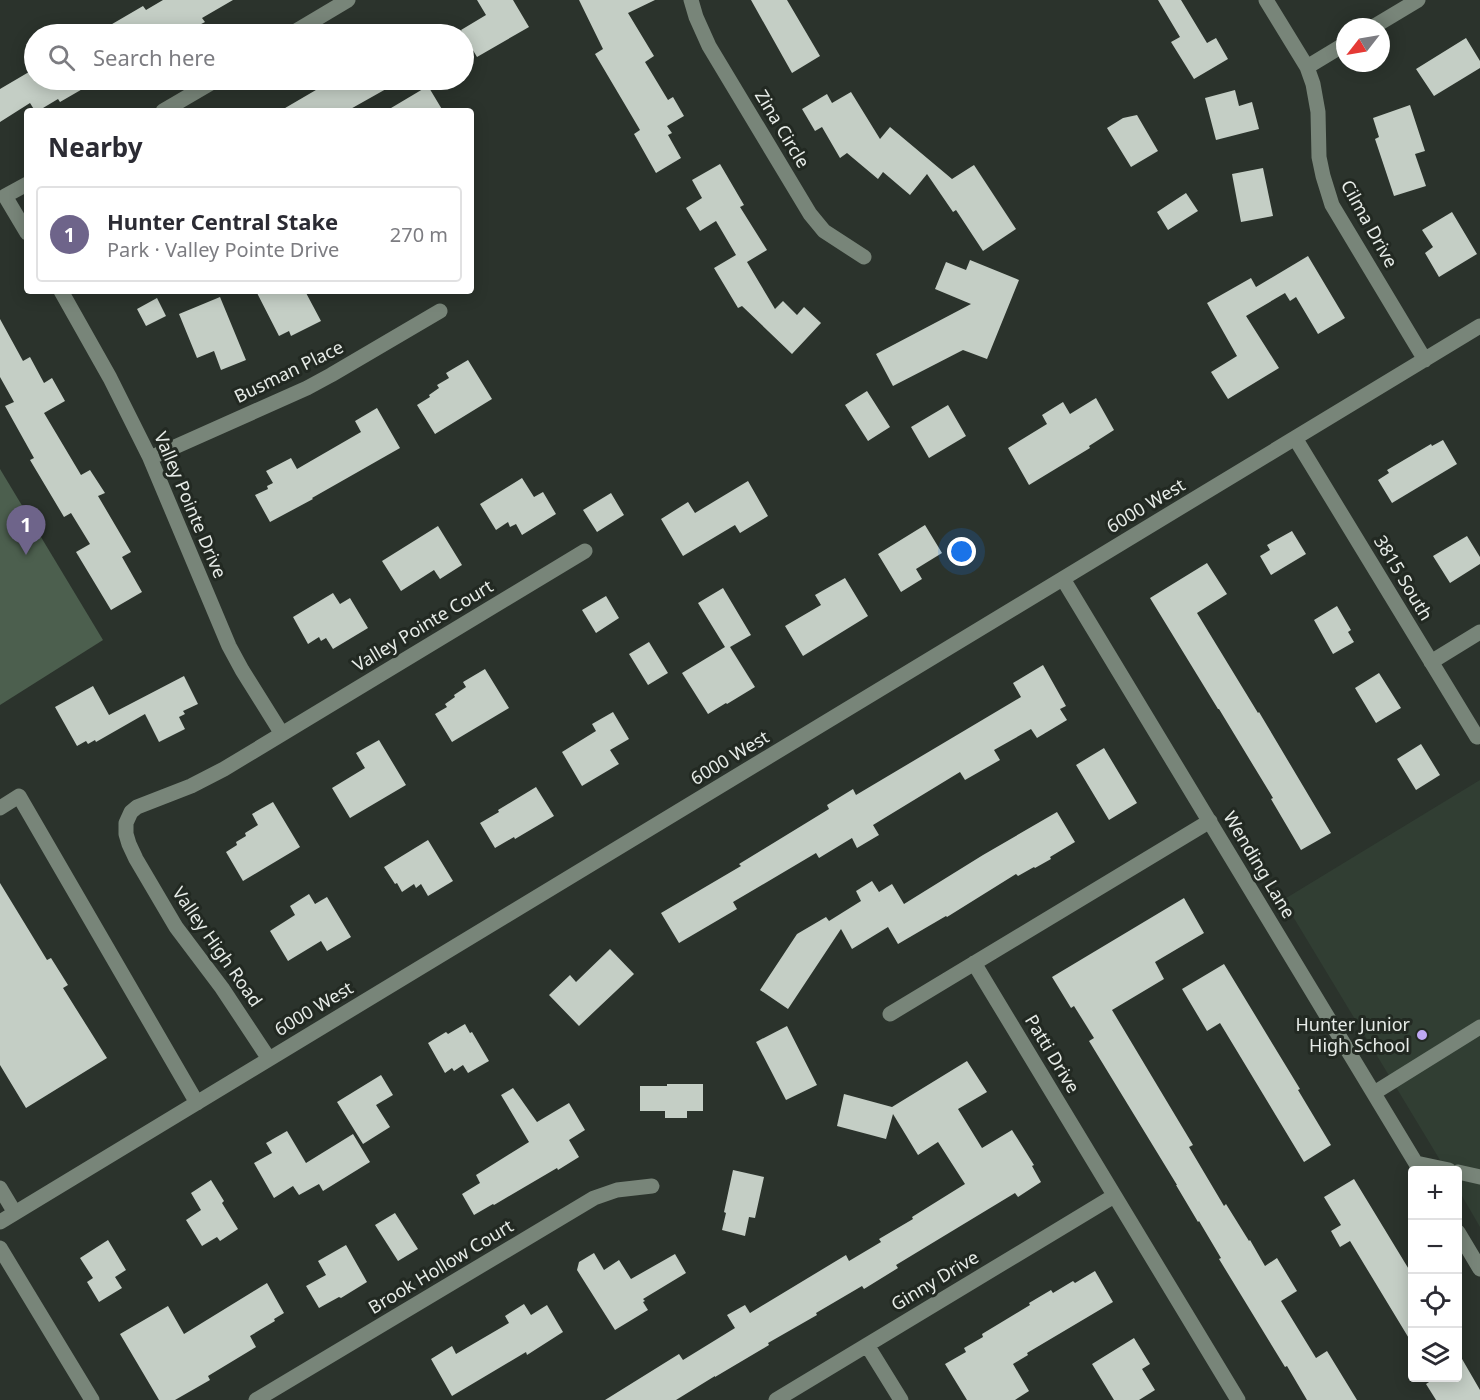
<!DOCTYPE html>
<meta charset="utf-8">
<style>
:root{--surface:#fff;--page:#f2f2f3;--text:#2b2b33;--muted:#7c7c81;--line:#e1e1e2;--accent:#6e648a}
body{margin:0;font-family:"Noto Sans",sans-serif;background:var(--page);color:var(--text)}
.controls{position:absolute;right:18px;bottom:18px;display:grid;overflow:hidden;border-radius:6px;box-shadow:0 3px 15px #0003}
.controls button{width:54px;height:54px;display:grid;place-items:center;padding:0;border:0;border-bottom:2px solid var(--line);background:var(--surface);color:var(--text);font:30px sans-serif}
.compass{position:absolute;left:1336px;top:18px;width:54px;height:54px;border-radius:50%;background:var(--surface);box-shadow:0 3px 15px #0003;rotate:239deg}
.you{position:absolute;left:962px;top:552px;width:21px;height:21px;margin:-15px;border:4px solid #fff;border-radius:50%;background:#1a73e8;box-shadow:0 0 0 9px #1a73e833}
.badge{display:grid;place-items:center;width:39px;height:39px;border-radius:50%;background:var(--accent);color:#fff;font-size:20px;font-weight:700}
.pin{position:absolute;translate:-50% -50px;filter:drop-shadow(0 2px 3px #0008)}
.pin::after{content:'';position:absolute;top:32px;width:21px;height:18px;background:inherit;clip-path:polygon(0 0,100% 0,50% 100%)}
.list{margin:0;padding:0;list-style:none}
h2{display:flex;justify-content:space-between;align-items:center;height:78px;margin:0;padding:0 24px;font-size:26px}
h2 small{font-size:20px;font-weight:400;color:var(--muted)}
.list li{display:grid;grid-template-columns:39px 1fr auto;gap:18px;align-items:center;box-sizing:border-box;height:96px;margin:0 12px 12px;padding:0 12px;border:2px solid var(--line);border-radius:6px}
.list b{display:block;font-size:22px;white-space:nowrap}
.list p{margin:0;font-size:20px;white-space:nowrap;color:var(--muted)}
.list em{font-size:20px;font-style:normal;color:var(--muted)}
.icon{flex:none;width:33px;height:33px;fill:none;stroke:currentColor;stroke-width:2;stroke-linecap:round;stroke-linejoin:round}
.map{position:relative;flex:none;width:1480px;height:1400px;overflow:hidden}
.search{position:absolute;background:var(--surface);box-shadow:0 3px 15px #0003;left:24px;top:24px;width:450px;height:66px;display:flex;align-items:center;gap:15px;box-sizing:border-box;padding:0 21px;border-radius:33px;color:var(--muted);font-size:22px}
.panel{position:absolute;background:var(--surface);box-shadow:0 3px 15px #0003;left:24px;top:108px;width:450px;height:186px;border-radius:6px}
.map>svg:first-child{display:block}
.built{fill:#313e33}
.green{fill:#4c5f4e}
.building{fill:#c4cec5}
.lines{fill:none;stroke-linecap:round;stroke-linejoin:round}
.minor{stroke:#788579;stroke-width:15}
.poi-dot{fill:#bfa9f4;stroke:#222922;stroke-width:2}
.labels{text-anchor:middle;stroke-width:6;stroke-linejoin:round;paint-order:stroke}
.street-label{font-size:18px;fill:#e7ece8;stroke:#222922}
.poi-label{font-size:18px;fill:#e7ece8;stroke:#222922;text-anchor:end}
</style>
<div class="map">
<svg width="1480" height="1400" viewBox="0 0 1480 1400">
<rect width="100%" height="100%" fill="#2b332c"/>
<path class="built" d="M1480,780V1227L1458,1189V1170H1446L1283,900Z"/>
<path class="green" d="M0,469L103,640L0,705Z"/>
<path class="building" d="M163,0H233L202,18L205,22L182,34H95L143,6L146,10Z
M477,0H513L529,27L477,57L461,30L486,15Z
M579,0H655L628,13L654,56L645,62L668,100L673,97L684,116L667,126L672,133L668,135L681,158L656,173L634,134L640,130L595,54L603,49Z
M751,0H787L820,56L792,73Z
M1158,0H1181L1207,43L1216,38L1228,59L1194,79L1171,42L1180,37Z
M1466,38L1480,61V68L1434,96L1416,69Z
M34,69V80H98L60,102L58,99L38,111H35L30,103L0,122V89Z
M333,80H402L347,111H280Z
M428,86L443,111H386Z
M1235,90L1239,106L1252,102L1259,129L1216,140L1205,98Z
M851,92L880,139L890,127L952,179L974,165L1016,229L983,251L956,210L953,212L927,174L910,195L883,172L878,179L847,153L840,158L822,127L815,131L802,109L827,94L832,103Z
M1410,105L1425,151L1415,154L1426,186L1394,196L1375,139L1379,137L1373,118Z
M1137,115L1158,151L1131,167L1107,128L1123,118Z
M720,164L744,205L740,207L767,250L747,262L775,309L783,301L797,315L804,307L821,323L792,354L742,306L738,308L714,268L736,255L716,221L700,231L686,208L702,198L692,180Z
M1263,168L1273,216L1241,222L1232,174Z
M1186,193L1198,211L1168,230L1157,212Z
M1452,212L1477,254L1439,277L1425,253L1433,247L1422,230Z
M1308,256L1345,318L1318,334L1296,297L1290,301L1285,293L1246,316L1279,368L1228,399L1211,372L1237,356L1207,303L1251,278L1256,287Z
M970,260L1019,280L987,359L963,350L893,386L876,354L971,304L935,289L946,262L966,270Z
M256,291H305L321,321L291,336L289,331L279,336Z
M220,297L246,360L221,370L214,351L197,358L179,314Z
M157,298L166,316L146,326L137,309Z
M0,319L23,361L30,357L44,383L52,378L65,401L44,413L81,475L90,470L105,493L98,496L131,552L122,557L142,592L111,610L76,552L90,544L71,513L64,517L30,460L34,458L5,406L14,402L0,377Z
M468,360L492,399L435,434L417,405L430,397L429,395L439,388L437,385L449,378L446,373Z
M867,391L890,427L868,441L845,405Z
M1096,398L1114,430L1089,446L1090,448L1029,485L1008,448L1047,424L1042,415L1063,402L1070,414Z
M948,405L966,436L929,458L911,427Z
M377,408L400,448L312,498L313,499L270,522L255,495L268,489L267,486L273,483L266,471L291,458L297,469L361,432L355,421Z
M1443,440L1457,464L1392,503L1378,480L1389,473L1387,470L1431,444L1432,446Z
M522,478L534,497L543,492L556,514L522,535L516,524L510,527L508,522L496,530L480,504Z
M748,481L768,516L740,533L735,525L683,556L661,519L688,502L695,513Z
M611,493L624,515L597,532L583,510Z
M925,525L942,553L916,569L922,579L901,592L878,554Z
M438,526L462,565L440,579L434,570L401,591L382,561Z
M1292,531L1306,554L1271,575L1260,556L1270,550L1267,545Z
M1467,536L1480,557V564L1450,583L1433,556Z
M1207,563L1227,594L1197,613L1258,713L1259,712L1331,833L1301,850L1271,799L1273,798L1219,709H1218L1150,598Z
M845,578L868,616L803,656L785,626L821,605L815,595Z
M723,588L751,635L730,647L755,687L727,704L726,703L708,714L682,673L725,647L698,603Z
M333,593L340,604L350,598L368,628L333,649L326,638L321,641L319,637L308,644L293,617Z
M606,596L619,618L596,633L582,610Z
M1337,606L1351,630L1348,632L1354,642L1333,654L1314,620Z
M649,642L668,673L648,685L629,654Z
M1043,665L1066,706L1060,709L1067,720L1037,738L1031,729L994,750L1000,760L965,780L960,772L873,825L879,835L857,848L852,838L819,858L816,853L733,902L737,909L679,943L661,913L741,866L739,864L829,809L827,805L853,789L856,795L1021,697L1013,683Z
M485,669L509,708L452,742L435,714L447,707L445,704L455,697L454,695L466,687L463,682Z
M1379,673L1401,708L1376,723L1355,688Z
M184,676L198,704L183,711L185,714L179,717L185,729L159,742L145,714L96,742L95,740L88,744L86,741L77,746L55,707L93,686L109,715Z
M613,712L629,739L610,750L619,764L582,786L562,752L596,731L592,724Z
M379,740L406,785L350,818L332,788L365,768L356,753Z
M1421,744L1440,775L1416,790L1397,759Z
M1104,748L1137,803L1109,820L1076,765Z
M536,787L554,816L515,839L514,837L495,848L480,823L499,812L498,810Z
M273,802L300,847L243,881L226,852L237,845L236,842L246,836L245,833L258,825L252,814Z
M1057,812L1075,842L1050,857L1051,859L1035,868L1034,867L1018,876L1016,874L947,917L946,916L898,944L888,927L852,949L841,929L788,1009L760,990L797,934L826,917L829,921L861,901L856,891L872,881L879,892L892,884L904,904L983,855Z
M428,840L453,881L428,896L421,884L416,888L414,884L402,892L397,883L395,884L384,867Z
M0,883L47,960L51,958L68,985L63,988L107,1058L26,1108L0,1065Z
M309,894L315,904L327,897L351,937L327,951L321,941L288,961L270,931L295,915L290,906Z
M1184,898L1204,933L1155,962L1164,979L1112,1010L1193,1145L1189,1147L1224,1206L1226,1204L1249,1241L1250,1240L1265,1266L1277,1258L1297,1291L1281,1301L1316,1358L1327,1351L1357,1400H1307L1287,1366L1285,1367L1219,1259L1221,1258L1199,1221L1198,1222L1176,1185H1177L1089,1041L1094,1038L1074,1006L1071,1008L1052,977Z
M610,949L634,974L579,1026L549,995L570,975L576,982Z
M1224,964L1300,1089L1298,1090L1331,1145L1304,1162L1220,1023L1207,1031L1182,989Z
M465,1024L470,1033L472,1032L489,1061L468,1073L463,1065L454,1071L452,1068L445,1073L428,1043L446,1032L448,1034Z
M787,1026L817,1085L786,1100L756,1042Z
M967,1061L987,1092L958,1109L982,1148L1012,1130L1034,1165L1032,1166L1041,1182L1018,1197L1015,1193L896,1265L898,1268L864,1289L862,1286L816,1313L817,1315L768,1343L769,1345L715,1377V1376L676,1400H605L679,1354L683,1360L735,1328L727,1315L745,1305L750,1313L846,1255L849,1261L881,1242L879,1239L913,1219L912,1217L965,1184L938,1142L918,1155L893,1114L886,1139L837,1126L844,1094L892,1107Z
M381,1075L393,1095L376,1105L390,1127L363,1144L337,1102Z
M667,1084H703V1111H687V1118H665V1111H640V1086H667Z
M513,1088L537,1122L569,1103L585,1130L569,1140L579,1157L558,1170L557,1168L494,1205L493,1204L474,1215L462,1194L480,1183L476,1175L529,1142L501,1095Z
M287,1131L306,1163L353,1134L370,1162L323,1191L319,1184L299,1195L293,1186L274,1198L254,1163L272,1153L266,1143Z
M733,1170L764,1177L755,1218L749,1217L745,1236L722,1230L726,1213L724,1212Z
M1354,1179L1413,1276V1345L1350,1241L1340,1247L1331,1231L1341,1225L1324,1197Z
M211,1180L224,1201L222,1203L238,1229L220,1241L217,1237L202,1246L186,1220L201,1210L191,1193Z
M395,1213L418,1249L398,1261L375,1225Z
M108,1240L126,1270L115,1277L122,1288L99,1302L87,1282L93,1278L80,1258Z
M346,1245L367,1282L341,1298L339,1297L319,1308L306,1286L326,1275L318,1261Z
M594,1253L604,1270L619,1260L631,1279L675,1254L686,1273L643,1299L645,1301L643,1302L648,1310L615,1330L577,1270L579,1262Z
M1095,1271L1113,1302L1027,1353L1028,1355L1013,1364L1029,1391L1015,1400H967L945,1364L966,1352L964,1348L983,1337L982,1334L1030,1305L1029,1303L1051,1290L1053,1293L1073,1281L1075,1283Z
M267,1283L284,1313L274,1319L275,1321L250,1336L256,1347L208,1376L210,1380L175,1400H159L120,1334L168,1306L184,1334Z
M524,1304L531,1315L547,1305L563,1332L527,1355L526,1352L452,1396L431,1359L452,1346L456,1354L509,1323L505,1316Z
M1134,1338L1150,1364L1142,1369L1155,1390L1139,1400H1114L1092,1364Z
M1458,1352L1480,1390V1400H1436L1426,1384L1437,1377H1458Z"/>
<g class="lines">
<path class="minor" d="M691,0L696,17L709,46L810,214L824,231L864,257
M1266,0L1307,67L1313,84L1318,112L1319,157L1323,176L1332,205L1425,360
M1373,27L1418,0
M291,34L348,0
M1307,67L1345,44
M163,111L216,80
M27,184L5,196L27,233
M61,291L110,378L150,458L229,646L242,670L282,734
M1295,438L1477,737
M150,458L307,388L331,375L440,311
M1063,579L1420,1170
M1431,662L1480,632
M0,808L19,796L197,1103
M974,963L1238,1400
M890,1014L1210,821
M269,1059L222,988L176,927L136,859L129,844L126,834V823L131,812L137,807L191,786L224,769L585,551
M1374,1093L1480,1027
M1416,1163L1449,1170
M1458,1172L1480,1177
M0,1188L15,1213
M0,1222L1480,326
M1458,1232L1480,1269
M0,1248L92,1400
M867,1345L901,1400
M256,1400L594,1198L617,1190L652,1186
M776,1400L1114,1196"/>
</g>
<circle class="poi-dot" cx="1422" cy="1035" r="6"/>
<g class="labels">
<g class="street-label">
<text transform="translate(782 129) rotate(59)" y="6">Zina Circle</text>
<text transform="translate(1369 224) rotate(61)" y="6">Cilma Drive</text>
<text transform="translate(289 372) rotate(-26)" y="6">Busman Place</text>
<text transform="translate(190 505) rotate(67)" y="6">Valley Pointe Drive</text>
<text transform="translate(1146 506) rotate(-31)" y="6">6000 West</text>
<text transform="translate(1403 578) rotate(59)" y="6">3815 South</text>
<text transform="translate(423 626) rotate(-31)" y="6">Valley Pointe Court</text>
<text transform="translate(730 758) rotate(-31)" y="6">6000 West</text>
<text transform="translate(1259 865) rotate(59)" y="6">Wending Lane</text>
<text transform="translate(217 947) rotate(55)" y="6">Valley High Road</text>
<text transform="translate(314 1009) rotate(-31)" y="6">6000 West</text>
<text transform="translate(1052 1054) rotate(59)" y="6">Patti Drive</text>
<text transform="translate(441 1267) rotate(-31)" y="6">Brook Hollow Court</text>
<text transform="translate(935 1281) rotate(-31)" y="6">Ginny Drive</text>
</g>
<g class="poi-label">
<text x="1410" y="1031">Hunter Junior<tspan x="1410" dy="21">High School</tspan></text>
</g>
</g>
</svg>
<div class="controls">
<button>+</button>
<button>−</button>
<button><svg class="icon" aria-label="locate" viewBox="0 0 24 24"><circle cx="12" cy="12" r="6"/><path d="M12 2v4M12 18v4M2 12h4M18 12h4"/></svg></button>
<button><svg class="icon" aria-label="layers" viewBox="0 0 24 24"><path d="M12 4l9 5-9 5-9-5zM3 14l9 5 9-5"/></svg></button>
</div>
<svg class="compass" viewBox="-18 -18 36 36"><path d="M0-13l5 13h-10z" fill="#e53935"/><path d="M0 13l5-13h-10z" fill="#7c7c81"/></svg>
<div class="you"></div>
<div class="pin badge" style="left:26px;top:555px">1</div>
<div class="search"><svg class="icon" aria-label="search" viewBox="0 0 24 24"><circle cx="10" cy="10" r="6"/><path d="M15 15l6 6"/></svg>Search here</div>
<section class="panel">
<h2>Nearby<small></small></h2>
<ul class="list">
<li><span class="badge">1</span><div><b>Hunter Central Stake</b><p>Park · Valley Pointe Drive</p></div><em>270 m</em></li>
</ul>
</section>
</div>
